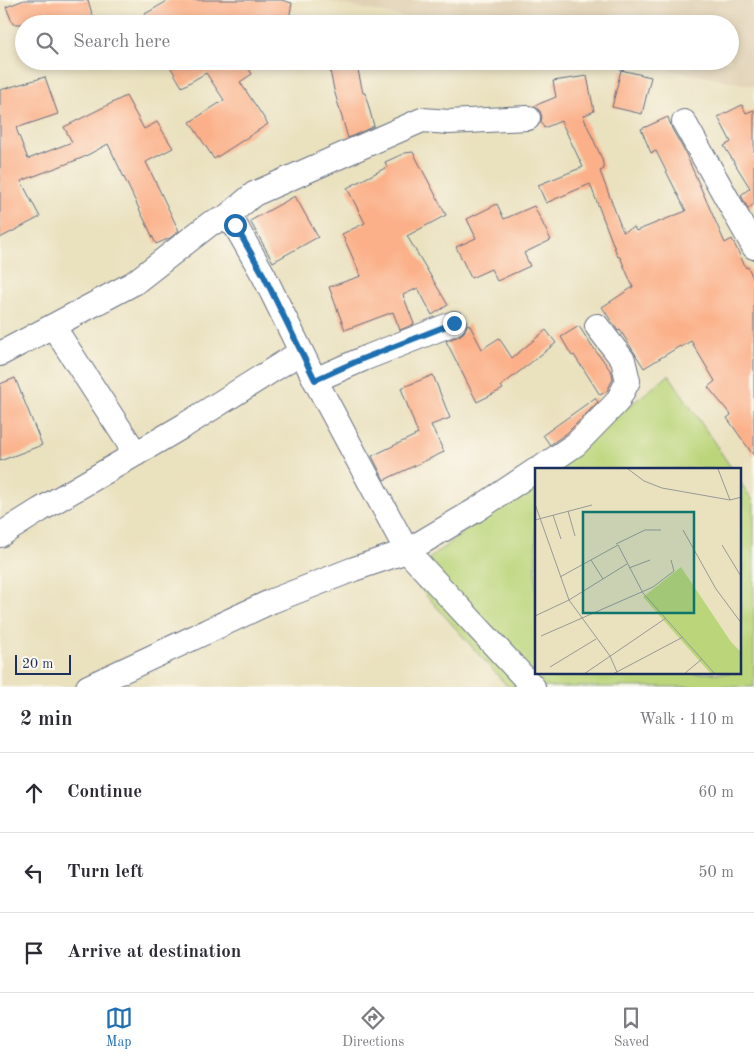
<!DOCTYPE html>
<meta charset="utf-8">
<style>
:root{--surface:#fff;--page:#f2f2f3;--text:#2b2b33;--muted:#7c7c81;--line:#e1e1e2;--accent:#1f6fb2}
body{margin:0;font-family:"Old Standard TT",serif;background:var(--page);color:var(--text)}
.scale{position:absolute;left:15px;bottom:12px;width:56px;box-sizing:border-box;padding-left:5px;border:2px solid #1b2f5e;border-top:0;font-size:14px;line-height:18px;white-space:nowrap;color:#1b2f5e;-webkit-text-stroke:4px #fbf7ec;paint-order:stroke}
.stop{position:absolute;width:15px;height:15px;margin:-11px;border:4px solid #1f6fb2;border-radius:50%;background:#fff}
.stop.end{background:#1f6fb2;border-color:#fff;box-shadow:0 1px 5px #0008}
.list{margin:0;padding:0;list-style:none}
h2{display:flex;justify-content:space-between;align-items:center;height:65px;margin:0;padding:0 20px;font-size:21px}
h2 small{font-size:16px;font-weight:400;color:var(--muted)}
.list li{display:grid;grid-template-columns:32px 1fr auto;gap:15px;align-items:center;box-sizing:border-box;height:80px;padding:0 20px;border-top:1px solid var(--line)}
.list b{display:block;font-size:19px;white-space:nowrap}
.list em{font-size:16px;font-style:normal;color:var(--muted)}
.icon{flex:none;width:28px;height:28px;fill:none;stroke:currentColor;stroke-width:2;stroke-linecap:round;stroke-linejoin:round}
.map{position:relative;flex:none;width:754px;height:687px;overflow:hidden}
.search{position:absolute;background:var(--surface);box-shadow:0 2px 8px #0003;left:15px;right:15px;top:15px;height:55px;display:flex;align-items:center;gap:12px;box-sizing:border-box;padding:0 18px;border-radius:28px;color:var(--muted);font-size:19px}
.sheet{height:305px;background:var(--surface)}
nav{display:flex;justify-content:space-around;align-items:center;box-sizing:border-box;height:70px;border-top:1px solid var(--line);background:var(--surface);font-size:14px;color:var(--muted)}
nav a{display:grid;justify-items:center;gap:2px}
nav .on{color:var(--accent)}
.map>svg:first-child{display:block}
.built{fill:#e1d2b6}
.green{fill:#bbd57a;stroke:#6b826c}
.building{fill:#fbb089}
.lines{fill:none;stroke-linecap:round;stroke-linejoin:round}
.minor-casing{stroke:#636d80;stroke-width:26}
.minor{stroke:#fff;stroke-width:24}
.route{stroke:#1f6fb2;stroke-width:6}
.inset-road{fill:none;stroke:#979a98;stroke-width:1}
.view{fill:#0f766e;fill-opacity:0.15;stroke:#0f766e;stroke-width:2.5}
.inset-edge{fill:none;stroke:#1b2f5e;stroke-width:2.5}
</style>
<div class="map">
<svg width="754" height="687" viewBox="0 0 754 687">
<rect width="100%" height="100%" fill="#fbf7ec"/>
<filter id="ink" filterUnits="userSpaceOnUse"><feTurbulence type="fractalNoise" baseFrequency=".02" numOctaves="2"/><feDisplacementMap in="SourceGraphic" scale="10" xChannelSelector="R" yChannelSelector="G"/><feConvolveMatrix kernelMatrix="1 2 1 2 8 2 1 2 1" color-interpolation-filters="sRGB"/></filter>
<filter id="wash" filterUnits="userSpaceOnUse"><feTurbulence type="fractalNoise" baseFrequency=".0096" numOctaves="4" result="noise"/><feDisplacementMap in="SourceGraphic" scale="20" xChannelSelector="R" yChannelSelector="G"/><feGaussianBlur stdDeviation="1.12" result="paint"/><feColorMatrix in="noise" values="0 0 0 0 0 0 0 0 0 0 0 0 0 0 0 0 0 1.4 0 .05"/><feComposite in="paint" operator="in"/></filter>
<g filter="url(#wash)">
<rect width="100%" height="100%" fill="#eae1bf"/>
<path class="built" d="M323,0H754V86L624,61H730V24H436Z"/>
<path class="green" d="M669,375L732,469L547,470Z
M536,477V673H740V482L754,502V687H508L408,575Z"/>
<g id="blocks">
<path class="building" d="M24,0H88L95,24H13L6,7Z
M169,0H281L292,3L288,24H150L145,14Z
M167,61H244L252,74L240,82L268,124L214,159L190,122L224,100L206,73L182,87Z
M328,61H356L363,93H365L374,126L348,138L334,90Z
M621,70L651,77L642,114L612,107Z
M587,76L594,111L583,116L602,159L604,169L600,171L623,232L634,227L636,231L686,211L656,151L651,153L641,129L668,117L672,129L685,152L725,243L732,239L746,268L748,267L754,280V456L727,418L731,415L708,387L715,381L691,341L681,347L680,346L644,368L620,330L618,331L602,307L633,287L620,257H618L590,184L546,203L538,185L583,167L561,121L544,128L541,121L542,117L540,111L534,106L556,97L553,81Z
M45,77L58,114L16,128L28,159L72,142L64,127L126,96L144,129L157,122L173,148L146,162L179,231L170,238L156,244L108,144L82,158L21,181L40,217L0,238V90Z
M742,105L746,113L754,110V204L748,209L741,195L750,188L724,146L731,142L718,117Z
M413,152L446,215L407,236L448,305L432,315L418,288L403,295L414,324L400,330L393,312L345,330L329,287L361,276L342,234L365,223L347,188L387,167L385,162L405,153Z
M295,196L318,237L273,262L250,221Z
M497,204L504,219L534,206L551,240L524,253L530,266L497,281L491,269L471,278L456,247L476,238L467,219Z
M469,324L482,349L499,338L512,358L546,330L556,343L501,386L503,389L477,402L446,341L459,336L464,332L467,325Z
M579,326L592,347H593L600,357H601L612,373L613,379L607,391L600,395L581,365V366L574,355L572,356L561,337Z
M433,375L450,418L431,425L444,452L384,480L372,456L418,434L401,388Z
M15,378L42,445L0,461V384Z
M595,398L598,402L567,433L550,445L543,435Z"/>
</g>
</g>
<g filter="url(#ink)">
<use href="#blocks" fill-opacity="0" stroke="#636d80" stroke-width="1"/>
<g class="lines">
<defs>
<path id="minor" d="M684,122L754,247
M224,219L254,194L422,120L449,122L528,118
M53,326L136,454
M0,354L134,283L211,223L224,219L235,225L264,276L315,380L407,551L533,687
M315,380L363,359L454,323
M538,470L576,444L617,402L628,381L623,360L597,326
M0,535L40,510L185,425L301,352
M88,687L272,601L354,569L407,551L476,510L536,470"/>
</defs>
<use href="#minor" class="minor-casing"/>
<use href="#minor" class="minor"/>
</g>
</g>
<g class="lines" filter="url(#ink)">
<path class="route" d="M235,225L264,276L315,380L362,359L454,323"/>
</g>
<g transform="translate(535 468)">
<rect width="206" height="206" fill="#eae1bf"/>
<path d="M146,99L196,174L206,184V206H176L108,129Z" fill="#bbd57a"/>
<path class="inset-road" d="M93,1L109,13L127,20L195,32L207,29M183,1L195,32M0,36L34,132L75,188L82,204M33,43L40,68M18,47L26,71M0,52L57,37M148,62L181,121L207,156M81,76L110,62H126M187,77L207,110M56,92L68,111M94,100L115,92M25,109L83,77L108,125L180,206M0,148L34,132L92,96M6,168L118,119L139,103L136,92M15,199L61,171M49,206L131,150M78,206L148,169M149,206L167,191"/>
<path class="view" d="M48,44H159V145H48Z"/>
<rect width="206" height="206" class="inset-edge"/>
</g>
</svg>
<div class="scale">20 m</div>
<div class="stop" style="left:235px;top:225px"></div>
<div class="stop end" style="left:454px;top:323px"></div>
<div class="search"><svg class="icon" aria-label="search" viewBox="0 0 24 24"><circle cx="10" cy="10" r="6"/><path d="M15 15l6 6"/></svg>Search here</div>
</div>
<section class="sheet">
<h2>2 min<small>Walk · 110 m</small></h2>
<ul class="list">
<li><svg class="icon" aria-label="ahead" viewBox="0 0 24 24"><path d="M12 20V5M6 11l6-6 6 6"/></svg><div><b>Continue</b></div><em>60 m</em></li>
<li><svg class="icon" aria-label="left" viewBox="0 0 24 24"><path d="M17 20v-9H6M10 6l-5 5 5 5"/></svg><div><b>Turn left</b></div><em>50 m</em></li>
<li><svg class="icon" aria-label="arrive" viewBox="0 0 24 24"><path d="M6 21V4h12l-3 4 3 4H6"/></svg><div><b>Arrive at destination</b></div></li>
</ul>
</section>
<nav>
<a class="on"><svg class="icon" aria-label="map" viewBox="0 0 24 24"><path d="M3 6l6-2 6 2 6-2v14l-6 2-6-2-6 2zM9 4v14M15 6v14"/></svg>Map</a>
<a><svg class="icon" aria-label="directions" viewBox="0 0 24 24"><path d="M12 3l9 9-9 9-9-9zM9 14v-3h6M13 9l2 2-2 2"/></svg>Directions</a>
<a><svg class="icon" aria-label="saved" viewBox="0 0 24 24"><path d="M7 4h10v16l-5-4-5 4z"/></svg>Saved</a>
</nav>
